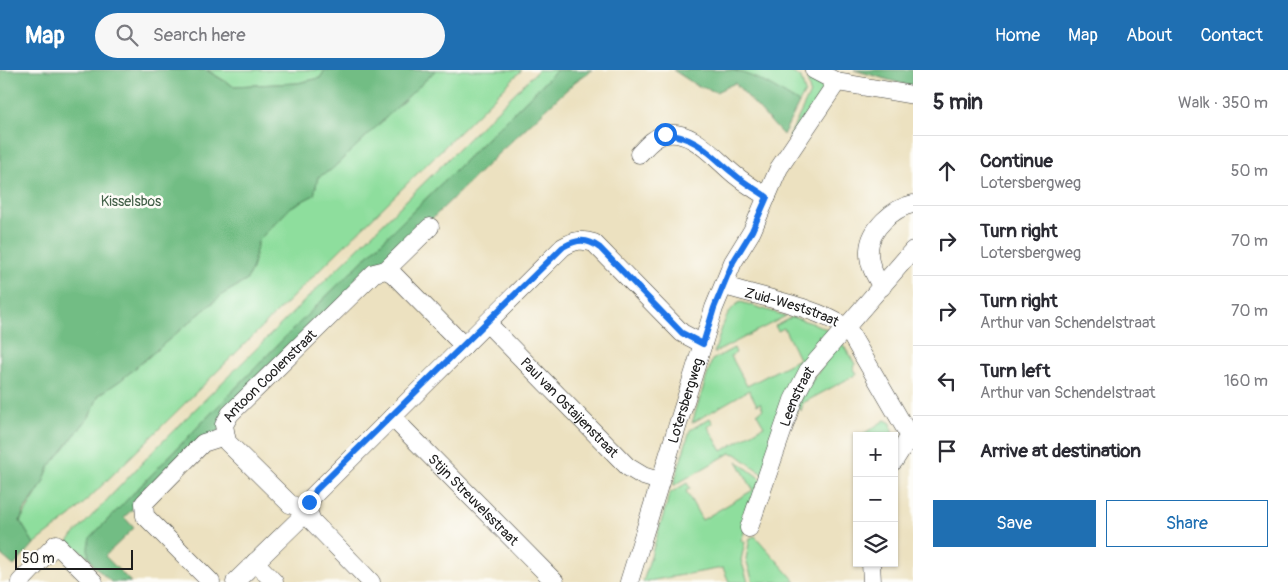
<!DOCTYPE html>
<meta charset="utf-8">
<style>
:root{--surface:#fff;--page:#f7f7f7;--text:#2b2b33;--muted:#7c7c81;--line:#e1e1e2;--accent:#1f6fb2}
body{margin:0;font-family:Pangolin,sans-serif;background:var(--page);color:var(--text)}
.controls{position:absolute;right:15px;bottom:15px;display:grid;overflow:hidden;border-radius:0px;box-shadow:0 1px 4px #0004}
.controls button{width:45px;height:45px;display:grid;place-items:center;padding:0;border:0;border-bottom:1px solid var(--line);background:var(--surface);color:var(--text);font:25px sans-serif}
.scale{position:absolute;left:15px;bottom:12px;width:118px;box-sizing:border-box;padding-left:5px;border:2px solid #1c1c1c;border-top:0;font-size:14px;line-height:18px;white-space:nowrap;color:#1c1c1c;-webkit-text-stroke:4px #fdfcf7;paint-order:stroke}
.stop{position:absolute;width:15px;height:15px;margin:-11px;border:4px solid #1a73e8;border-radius:50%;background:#fff}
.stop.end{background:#1a73e8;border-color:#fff;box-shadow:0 1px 5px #0008}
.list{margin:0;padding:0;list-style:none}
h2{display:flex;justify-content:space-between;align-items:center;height:65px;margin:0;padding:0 20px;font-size:21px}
h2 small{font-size:16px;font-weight:400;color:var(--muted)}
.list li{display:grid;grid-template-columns:32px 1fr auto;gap:15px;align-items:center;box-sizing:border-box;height:70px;padding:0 20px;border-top:1px solid var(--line)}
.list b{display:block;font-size:19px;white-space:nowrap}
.list p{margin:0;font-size:16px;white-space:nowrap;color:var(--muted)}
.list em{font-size:16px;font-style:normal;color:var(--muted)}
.actions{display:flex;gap:10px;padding:15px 20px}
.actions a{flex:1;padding:11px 0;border:1px solid var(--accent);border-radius:0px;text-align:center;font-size:18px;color:var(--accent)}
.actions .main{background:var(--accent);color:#fff}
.icon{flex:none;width:28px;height:28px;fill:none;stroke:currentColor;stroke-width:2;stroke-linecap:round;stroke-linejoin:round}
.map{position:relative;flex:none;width:913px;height:512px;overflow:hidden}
header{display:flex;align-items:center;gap:30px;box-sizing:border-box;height:70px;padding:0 25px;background:var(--accent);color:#fff}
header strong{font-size:24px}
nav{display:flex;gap:28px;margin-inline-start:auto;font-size:18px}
.search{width:350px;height:45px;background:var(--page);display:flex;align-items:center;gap:12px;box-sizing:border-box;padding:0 18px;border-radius:28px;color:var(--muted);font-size:19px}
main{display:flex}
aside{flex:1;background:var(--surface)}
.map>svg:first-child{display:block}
.green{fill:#8ede9d;stroke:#557d5c}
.forest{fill:#72bd84;stroke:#476c50}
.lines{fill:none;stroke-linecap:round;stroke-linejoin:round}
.minor-casing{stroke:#3b3a35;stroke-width:19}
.minor{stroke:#fff;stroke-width:18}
.route{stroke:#1a73e8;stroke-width:6}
.labels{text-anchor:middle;stroke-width:5;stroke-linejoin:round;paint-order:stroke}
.park-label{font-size:14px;fill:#446049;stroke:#fdfcf7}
.street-label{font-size:14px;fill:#1c1c1c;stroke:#fdfcf7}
</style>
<header>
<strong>Map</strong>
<div class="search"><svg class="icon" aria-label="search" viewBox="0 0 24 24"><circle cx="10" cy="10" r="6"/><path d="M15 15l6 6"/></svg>Search here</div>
<nav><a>Home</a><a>Map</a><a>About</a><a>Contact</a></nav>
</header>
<main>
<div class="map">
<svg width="913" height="512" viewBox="0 0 913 512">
<rect width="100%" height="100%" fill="#fdfcf7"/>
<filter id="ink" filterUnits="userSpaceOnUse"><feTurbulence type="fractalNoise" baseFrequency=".02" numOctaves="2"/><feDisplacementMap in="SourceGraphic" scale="10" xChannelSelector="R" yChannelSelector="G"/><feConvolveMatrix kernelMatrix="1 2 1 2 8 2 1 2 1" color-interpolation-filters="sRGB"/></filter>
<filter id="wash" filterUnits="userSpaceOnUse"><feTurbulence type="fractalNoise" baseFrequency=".0096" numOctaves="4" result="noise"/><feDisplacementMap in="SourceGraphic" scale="20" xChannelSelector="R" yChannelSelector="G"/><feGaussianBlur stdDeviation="1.12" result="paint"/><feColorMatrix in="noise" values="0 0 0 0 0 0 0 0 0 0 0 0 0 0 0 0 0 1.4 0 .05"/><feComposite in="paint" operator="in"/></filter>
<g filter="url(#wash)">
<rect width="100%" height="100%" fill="#ece1c0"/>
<path class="green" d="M207,0H325L320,8L298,13L233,16Z
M436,0H522L72,445L34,474L20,451L42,415L49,397L89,347L99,325L121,310L223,224L246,211L252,199L258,171L291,137L314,125L318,107L331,100Z
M538,0H557L291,261L90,468L88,487L68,471L161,373Z
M728,0H788L801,8L805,22L799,33C776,19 754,6 728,0Z
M807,9L822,16V22L793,70L789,67L810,23Z
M741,232L786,246L714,283C720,267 724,239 741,232Z
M792,247L815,254L835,263L764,405L736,384L730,383L673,416L690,360L710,348L713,353L708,357L722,381L764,356L757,344L763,339L760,333L757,335L749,320L692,353L712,290L734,278L736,283L731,286L747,316L799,289L784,258L778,261L775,256Z
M840,270L855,294L854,299L857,304L803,333L801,341L797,334Z
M885,350L891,353L893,366H860Z
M737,391L762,410L741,471L745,472L741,490L748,512H729L723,498L643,512L670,423L687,413L690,418L686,421L702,450L753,420Z
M755,466L796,512H753L746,489L750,468Z"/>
<path class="forest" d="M0,0H206L233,16L298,13L320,8L325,0H436L331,100L318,107L314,125L291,137L258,171L252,199L246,211L223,224L121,310L99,325L89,347L49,397L42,415L24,441L20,451L34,474L14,496L0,484Z
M557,0H592L576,11L500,82L388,192H379L373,195L220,360L124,447L134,458L105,486L131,512H111C96,497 83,491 90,468L291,261Z
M673,0C691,0 710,0 728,0C754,3 777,20 799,33L783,65L735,13L716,22L696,15Z
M854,0H913V17Z"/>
</g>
<g filter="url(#ink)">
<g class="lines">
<defs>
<g id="minor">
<path d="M814,0L837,12L913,25"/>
<path d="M639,84C646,77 653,68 663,65C691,57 715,89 735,105C745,113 756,120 767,127"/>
<path d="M386,200L430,157"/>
<path id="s1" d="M725,216C763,228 814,236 847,258L913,372"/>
<path d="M882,217C875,206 868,194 869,180C870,159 893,138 913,134"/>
<path id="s2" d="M487,253L628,397L643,406L659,411"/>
<path id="s3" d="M392,347L555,512"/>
<path d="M894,391L913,361"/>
<path id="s4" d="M749,458L793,330L808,301L913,180"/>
<path d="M255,492L274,512"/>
<path d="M871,493L872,512"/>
<path d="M20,512L56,474L94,512"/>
<path d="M211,512L145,446L144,433L203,373L225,366"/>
<path id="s5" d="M235,512L308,441L290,434L227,372L224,355L230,344L374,203L386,200L393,204L464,276"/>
<path d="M371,512L312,451L308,441L312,427L563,177C575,170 582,169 594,173L682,263L703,274"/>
<path id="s6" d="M629,512L714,238L733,192L752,161L779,98L837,12"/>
</g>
</defs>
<use href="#minor" class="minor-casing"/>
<use href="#minor" class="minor"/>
</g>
</g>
<g class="lines" filter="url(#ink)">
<path class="route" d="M309,432L316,420L563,177C577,169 587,168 600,178L682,263L703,274L714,238L733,192L752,161L767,127C756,119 744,113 734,104C710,85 698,67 665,64"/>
</g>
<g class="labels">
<g class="park-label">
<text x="131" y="136">Kisselsbos</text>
</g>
<g class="street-label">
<text dy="5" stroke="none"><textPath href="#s1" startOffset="70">Zuid-Weststraat</textPath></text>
<text dy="5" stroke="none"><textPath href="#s5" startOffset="294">Antoon Coolenstraat</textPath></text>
<text dy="5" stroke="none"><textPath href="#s4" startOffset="140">Leenstraat</textPath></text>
<text dy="5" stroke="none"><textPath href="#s6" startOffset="190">Lotersbergweg</textPath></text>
<text dy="5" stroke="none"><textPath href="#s2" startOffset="118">Paul van Ostaijenstraat</textPath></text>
<text dy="5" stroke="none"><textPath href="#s3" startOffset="116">Stijn Streuvelsstraat</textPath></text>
</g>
</g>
</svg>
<div class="controls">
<button>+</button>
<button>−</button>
<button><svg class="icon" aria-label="layers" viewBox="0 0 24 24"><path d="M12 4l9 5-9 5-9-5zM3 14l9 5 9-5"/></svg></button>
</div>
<div class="scale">50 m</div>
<div class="stop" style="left:665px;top:64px"></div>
<div class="stop end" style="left:309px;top:432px"></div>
</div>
<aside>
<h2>5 min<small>Walk · 350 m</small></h2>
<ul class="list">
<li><svg class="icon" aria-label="ahead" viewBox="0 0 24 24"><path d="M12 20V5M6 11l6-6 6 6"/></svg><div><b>Continue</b><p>Lotersbergweg</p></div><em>50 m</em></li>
<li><svg class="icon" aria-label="right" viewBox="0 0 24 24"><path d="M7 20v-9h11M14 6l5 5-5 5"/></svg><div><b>Turn right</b><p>Lotersbergweg</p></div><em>70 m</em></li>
<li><svg class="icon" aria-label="right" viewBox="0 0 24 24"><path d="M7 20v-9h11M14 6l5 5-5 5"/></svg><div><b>Turn right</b><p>Arthur van Schendelstraat</p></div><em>70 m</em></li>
<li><svg class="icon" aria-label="left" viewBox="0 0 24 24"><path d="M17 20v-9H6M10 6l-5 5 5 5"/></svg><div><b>Turn left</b><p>Arthur van Schendelstraat</p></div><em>160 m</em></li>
<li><svg class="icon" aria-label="arrive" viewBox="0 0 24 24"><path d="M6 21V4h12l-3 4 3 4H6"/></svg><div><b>Arrive at destination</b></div></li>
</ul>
<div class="actions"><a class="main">Save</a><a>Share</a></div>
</aside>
</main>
